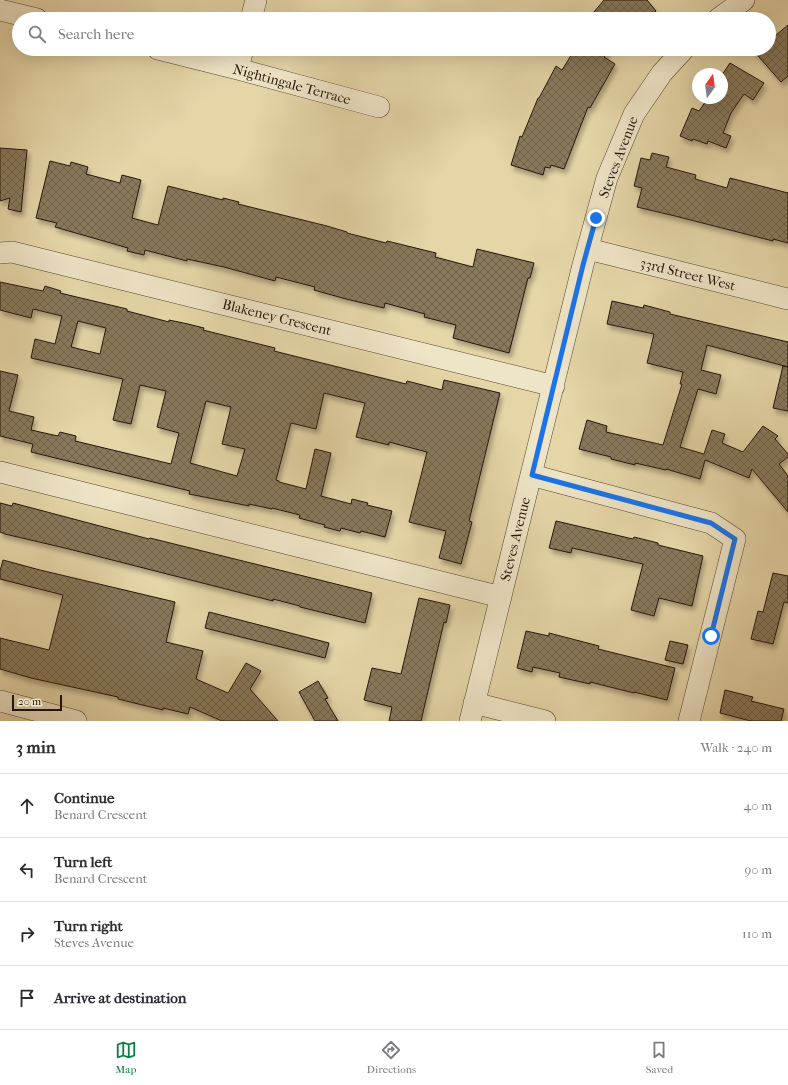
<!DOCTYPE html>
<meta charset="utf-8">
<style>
:root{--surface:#fff;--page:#f7f7f7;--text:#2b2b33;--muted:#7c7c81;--line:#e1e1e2;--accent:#0b8043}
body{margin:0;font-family:"IM FELL French Canon",serif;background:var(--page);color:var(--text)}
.compass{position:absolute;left:692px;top:68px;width:36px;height:36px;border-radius:50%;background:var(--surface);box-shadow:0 4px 16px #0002;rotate:14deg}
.scale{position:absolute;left:12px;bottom:10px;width:50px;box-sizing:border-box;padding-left:4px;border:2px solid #24160b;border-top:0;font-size:11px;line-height:14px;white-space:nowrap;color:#24160b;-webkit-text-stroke:3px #eee4c6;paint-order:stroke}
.stop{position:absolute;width:12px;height:12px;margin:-9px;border:3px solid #1a73e8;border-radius:50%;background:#fff}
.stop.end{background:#1a73e8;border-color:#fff;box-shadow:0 1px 4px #0008}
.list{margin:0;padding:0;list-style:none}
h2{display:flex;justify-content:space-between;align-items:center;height:52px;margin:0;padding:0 16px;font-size:17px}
h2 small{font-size:13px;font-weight:400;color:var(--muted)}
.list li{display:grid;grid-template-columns:26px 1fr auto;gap:12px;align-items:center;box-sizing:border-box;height:64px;padding:0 16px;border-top:1px solid var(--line)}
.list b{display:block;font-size:15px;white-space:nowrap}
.list p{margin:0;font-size:13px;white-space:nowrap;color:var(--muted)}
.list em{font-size:13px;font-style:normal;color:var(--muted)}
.icon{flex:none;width:22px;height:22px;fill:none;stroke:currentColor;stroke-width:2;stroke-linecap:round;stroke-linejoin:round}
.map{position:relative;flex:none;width:788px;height:721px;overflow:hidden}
.search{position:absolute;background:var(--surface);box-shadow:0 4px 16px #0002;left:12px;right:12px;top:12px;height:44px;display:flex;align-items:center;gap:10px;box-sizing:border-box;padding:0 14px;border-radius:22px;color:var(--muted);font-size:15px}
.sheet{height:308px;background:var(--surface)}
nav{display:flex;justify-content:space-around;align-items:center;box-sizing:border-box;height:56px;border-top:1px solid var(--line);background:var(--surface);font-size:11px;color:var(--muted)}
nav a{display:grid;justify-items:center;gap:2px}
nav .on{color:var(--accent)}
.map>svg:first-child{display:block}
.building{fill:url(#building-cross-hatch);stroke:#24160b;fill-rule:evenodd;filter:url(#shadow)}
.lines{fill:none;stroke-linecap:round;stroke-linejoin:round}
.minor-casing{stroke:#544632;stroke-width:22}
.minor{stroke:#eee4c6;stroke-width:21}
.route{stroke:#1a73e8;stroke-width:5}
.labels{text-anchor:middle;stroke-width:3;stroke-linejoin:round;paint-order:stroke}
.street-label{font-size:14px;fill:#24160b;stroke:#eee4c6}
</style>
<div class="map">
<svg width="788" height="721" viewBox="0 0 788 721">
<defs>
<pattern id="building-cross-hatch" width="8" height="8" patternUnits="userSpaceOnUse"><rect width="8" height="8" fill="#88795c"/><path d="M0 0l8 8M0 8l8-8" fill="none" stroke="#6f624a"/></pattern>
<filter id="shadow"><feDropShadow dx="2.5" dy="4.5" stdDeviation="2" flood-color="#0004"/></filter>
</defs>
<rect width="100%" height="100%" fill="#e5d5a7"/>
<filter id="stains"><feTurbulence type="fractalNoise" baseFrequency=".005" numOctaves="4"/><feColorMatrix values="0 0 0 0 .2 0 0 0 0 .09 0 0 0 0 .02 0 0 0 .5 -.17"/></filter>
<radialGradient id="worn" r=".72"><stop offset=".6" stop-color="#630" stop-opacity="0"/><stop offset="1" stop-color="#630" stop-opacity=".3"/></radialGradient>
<path class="building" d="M604,0H647L656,11L646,19H588Z
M788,25V76L781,82L752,49H769V41Z
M575,49H609L604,57L615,64L590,108L588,107L564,169L551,165L550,168L545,167L543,175L511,165L520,136L522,137L538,98H539L556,66L562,70Z
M730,63L764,83L753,100L744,94L731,113L723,133L731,136L726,148L708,141L707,144L693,139L692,141L680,136L692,108L699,111L708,98H722V75Z
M0,148L27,150L21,212L8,209L10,198L0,201Z
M652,153L669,157L666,167L696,175L695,179L727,188L730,178L788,193V243L773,239V241L675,216L637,207L642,188L634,186L641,158L650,160Z
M50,161L70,166L71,162L88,167L86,174L120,183L122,175L141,180L132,218L158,225L168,186L223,200V198L239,202L238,204L327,226L347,232V233L386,243L387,241L436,253L435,257L473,267L477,249L534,263L530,278H528L509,353L453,338L456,325L424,317L425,314L385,303L384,308L346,299L314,290L315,287L276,277L275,281L224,267L187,259V261L145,250L144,255L127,251L128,248L55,227L57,223L36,218Z
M0,282L43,291L45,286L61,291L60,293L127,309V311L169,322V320L188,324L204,328L203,330L275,348L274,351L406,384L407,381L442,390L444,380L500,393L469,521L472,522L461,564L439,558L446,531L409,522L427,452L389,442V445L356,437L365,403L324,393L316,429L291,423L276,480L279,481V482L306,489L315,449L331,453L321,496L351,504L352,499L368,503L367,505L392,511L385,537L361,531L360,533L341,528L340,531L324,527L325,525L299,518L300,515L272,508V509L249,504V506L189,494L190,491L31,452L33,444L0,436V371L18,375L9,411L34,417L31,430L58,436L60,432L76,436L75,441L171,464L179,433L157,427L166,391L140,385L131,424L113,420L123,379L31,358L35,339L55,344L62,316L33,309L31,318L0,310ZM78,321L106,328L100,354L71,347ZM206,401L231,407L222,444L245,449L237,476L190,463Z
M612,301L643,308L644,305L670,312V314L788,342V367L707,345L701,370L721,375L716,394L698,389L680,447L704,454L712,430L725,434L722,443L743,452L763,426L778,436L775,439L788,454V457L779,464L788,476V512L752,469L749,478L705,460L700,479L666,469V470L635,463V465L611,459V457L579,449L587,420L607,426L606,432L663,445L682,384H680L683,372L647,363L654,334L607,324Z
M783,366L788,367V411L773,408Z
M0,503L12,506L13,503L149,539L150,538L372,593L365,623L300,607V606L273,599V601L69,549L5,534L0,532Z
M556,521L633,539L634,537L658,543V545L703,556L692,606L659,598L654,616L631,610L643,564L572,548L571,553L549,548Z
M3,560L40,570L175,602L166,642L203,651L196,679L228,693L246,663L261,671L250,689L278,721H222L190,707L188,714L163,708V710L118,699V697L31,678L0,669V638L49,650L63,595L0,579V571Z
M773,573L788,576V603L784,602L773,644L751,639L758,611L763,612Z
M419,598L450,605L446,623L444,622L421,721H389L392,707L364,700L372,668L401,674Z
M209,612L329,643L325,658L205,628Z
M526,631L549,636V633L599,646L598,649L675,668L667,700L634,692V693L590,682V684L559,677L560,673L533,667L532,672L517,668Z
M670,641L688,645L683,664L665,660Z
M318,681L328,698L325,699L338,721H315L299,692Z
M725,690L753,697L751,701L784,709L781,721H751L720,713Z"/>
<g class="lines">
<defs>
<path id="minor" d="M0,10L37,19
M251,19L256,0
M718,19L744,0
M158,49L238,69L379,107
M238,69L243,49
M588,249L788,299
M0,253L12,252L554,386
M0,472L501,597
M531,475L711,523L735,539L689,721
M0,701L76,721
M474,703L545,721
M470,721L583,265L607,178L634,114L662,73L684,49"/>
</defs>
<use href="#minor" class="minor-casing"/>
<use href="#minor" class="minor"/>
</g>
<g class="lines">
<path class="route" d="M596,218L583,265L532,475L711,523L735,539L711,636"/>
</g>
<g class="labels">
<g class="street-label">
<text transform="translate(292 84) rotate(15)" y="5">Nightingale Terrace</text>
<text transform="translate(618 157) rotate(-69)" y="5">Steves Avenue</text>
<text transform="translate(688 274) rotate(14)" y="5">33rd Street West</text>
<text transform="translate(277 317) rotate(14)" y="5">Blakeney Crescent</text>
<text transform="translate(515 539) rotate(-76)" y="5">Steves Avenue</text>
</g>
</g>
<rect width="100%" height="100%" filter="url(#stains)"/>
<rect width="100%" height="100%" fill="url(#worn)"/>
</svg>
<svg class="compass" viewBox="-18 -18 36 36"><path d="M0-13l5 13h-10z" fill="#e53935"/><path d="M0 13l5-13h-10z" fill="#7c7c81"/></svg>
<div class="scale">20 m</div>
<div class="stop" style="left:711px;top:636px"></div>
<div class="stop end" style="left:596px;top:218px"></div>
<div class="search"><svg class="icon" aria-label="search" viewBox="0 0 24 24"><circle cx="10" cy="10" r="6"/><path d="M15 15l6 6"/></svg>Search here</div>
</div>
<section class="sheet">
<h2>3 min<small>Walk · 240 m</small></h2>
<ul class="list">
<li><svg class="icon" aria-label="ahead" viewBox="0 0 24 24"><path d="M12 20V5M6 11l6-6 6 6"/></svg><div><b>Continue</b><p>Benard Crescent</p></div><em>40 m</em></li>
<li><svg class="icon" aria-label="left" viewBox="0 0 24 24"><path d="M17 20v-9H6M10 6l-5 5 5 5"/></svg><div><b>Turn left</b><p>Benard Crescent</p></div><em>90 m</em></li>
<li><svg class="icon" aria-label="right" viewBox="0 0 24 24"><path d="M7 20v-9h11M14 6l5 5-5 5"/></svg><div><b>Turn right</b><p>Steves Avenue</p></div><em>110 m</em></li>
<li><svg class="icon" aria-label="arrive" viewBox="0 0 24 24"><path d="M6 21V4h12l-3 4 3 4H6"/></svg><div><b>Arrive at destination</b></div></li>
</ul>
</section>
<nav>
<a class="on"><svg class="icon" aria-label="map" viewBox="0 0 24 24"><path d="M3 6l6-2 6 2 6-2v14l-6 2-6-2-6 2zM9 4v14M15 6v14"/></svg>Map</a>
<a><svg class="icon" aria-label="directions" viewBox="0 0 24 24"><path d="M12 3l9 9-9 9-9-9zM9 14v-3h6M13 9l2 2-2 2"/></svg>Directions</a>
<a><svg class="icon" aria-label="saved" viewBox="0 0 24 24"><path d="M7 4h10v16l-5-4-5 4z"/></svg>Saved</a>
</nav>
